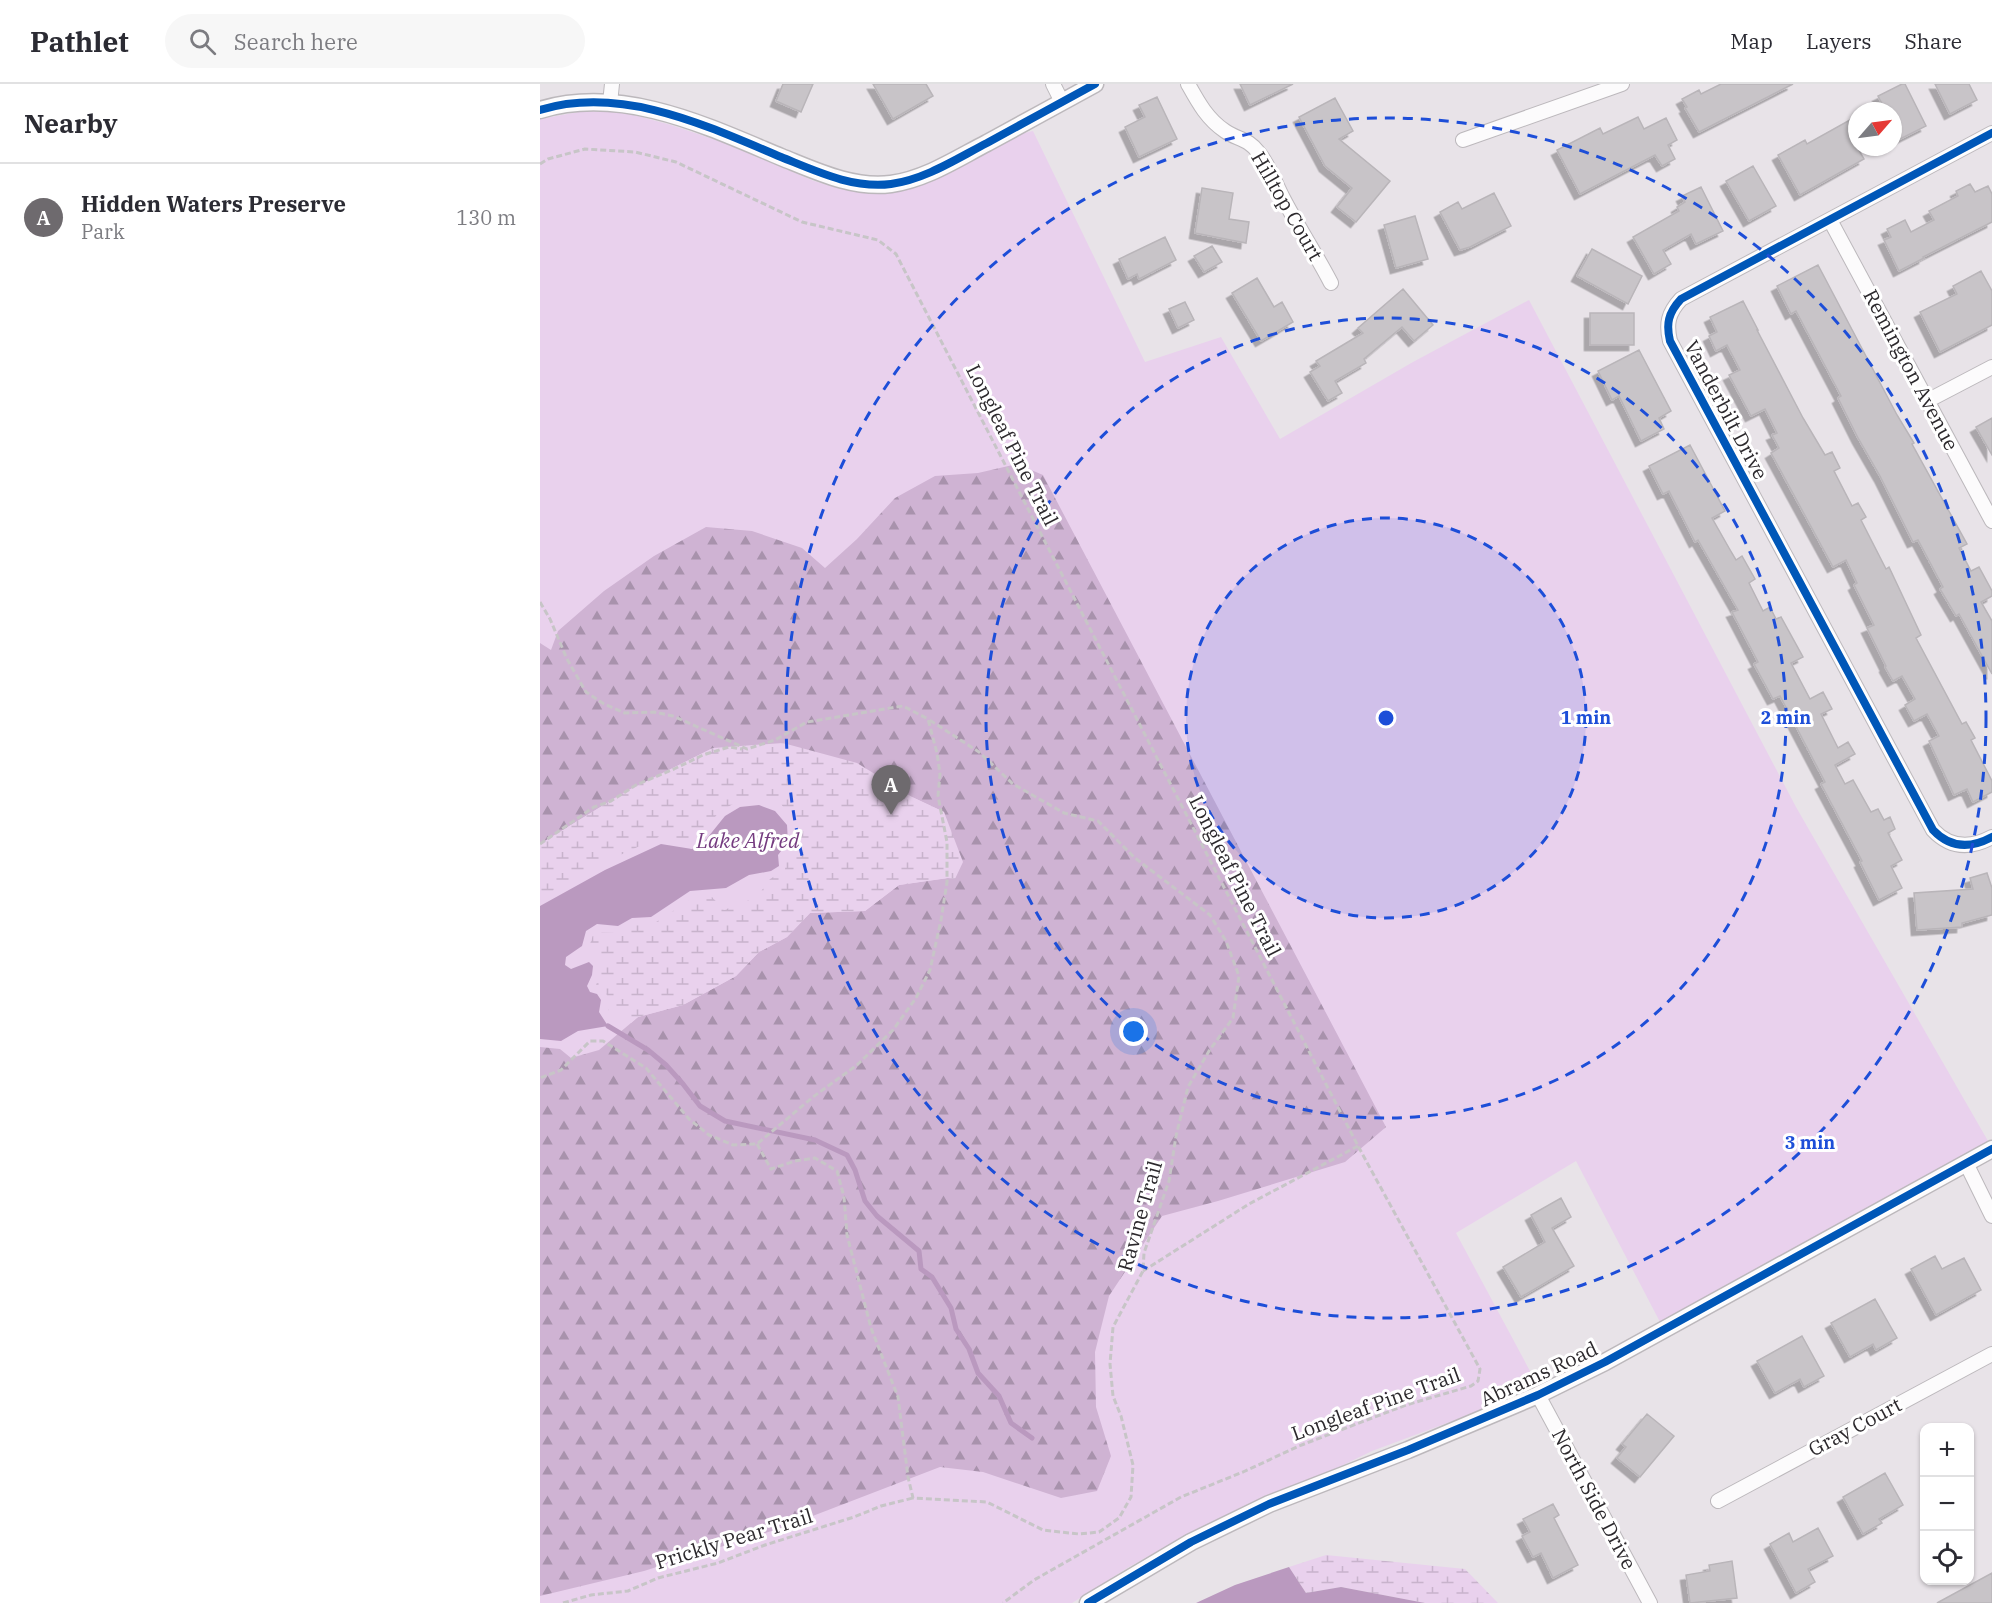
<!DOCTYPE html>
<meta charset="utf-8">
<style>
:root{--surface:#fff;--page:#f7f7f7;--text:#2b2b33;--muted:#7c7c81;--line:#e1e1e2;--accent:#6e6a6e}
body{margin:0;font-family:"IBM Plex Serif",serif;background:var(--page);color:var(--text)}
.controls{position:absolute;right:18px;bottom:18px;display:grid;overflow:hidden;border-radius:12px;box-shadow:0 2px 4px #0004}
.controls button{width:54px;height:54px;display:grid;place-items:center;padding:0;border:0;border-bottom:2px solid var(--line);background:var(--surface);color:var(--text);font:30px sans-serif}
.compass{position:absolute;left:1308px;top:18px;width:54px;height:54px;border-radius:50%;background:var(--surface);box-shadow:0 2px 4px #0004;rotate:62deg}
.you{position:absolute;left:594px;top:948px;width:21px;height:21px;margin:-15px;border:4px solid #fff;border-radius:50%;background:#1a73e8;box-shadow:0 0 0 9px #1a73e833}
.badge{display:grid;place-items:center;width:39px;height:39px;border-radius:50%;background:var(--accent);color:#fff;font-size:20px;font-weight:700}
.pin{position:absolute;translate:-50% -50px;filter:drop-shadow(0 2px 3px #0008)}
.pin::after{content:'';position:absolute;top:32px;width:21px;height:18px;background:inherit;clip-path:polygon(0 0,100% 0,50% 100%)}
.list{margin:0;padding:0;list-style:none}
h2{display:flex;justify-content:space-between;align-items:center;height:78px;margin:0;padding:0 24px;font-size:26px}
h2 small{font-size:20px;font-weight:400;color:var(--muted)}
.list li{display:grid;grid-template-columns:39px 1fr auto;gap:18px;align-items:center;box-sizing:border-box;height:108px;padding:0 24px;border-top:2px solid var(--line)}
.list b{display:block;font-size:22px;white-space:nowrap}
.list p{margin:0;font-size:20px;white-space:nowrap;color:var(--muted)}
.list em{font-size:20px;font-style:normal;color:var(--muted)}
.icon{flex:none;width:33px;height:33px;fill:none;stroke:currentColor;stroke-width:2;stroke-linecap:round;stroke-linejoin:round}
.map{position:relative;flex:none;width:1452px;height:1519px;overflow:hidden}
header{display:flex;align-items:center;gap:36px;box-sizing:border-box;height:84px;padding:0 30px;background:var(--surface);border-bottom:2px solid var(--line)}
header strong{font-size:28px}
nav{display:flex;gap:33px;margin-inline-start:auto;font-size:21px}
.search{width:420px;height:54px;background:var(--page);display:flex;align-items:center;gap:15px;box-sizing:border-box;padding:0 21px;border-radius:33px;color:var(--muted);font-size:22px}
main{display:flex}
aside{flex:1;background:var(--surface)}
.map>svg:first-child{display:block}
.green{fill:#e9d1ed}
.forest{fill:url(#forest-firs)}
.wetland{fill:url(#wetland-marsh)}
.water{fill:#ba99bf}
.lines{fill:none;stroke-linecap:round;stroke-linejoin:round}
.stream{stroke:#ba99bf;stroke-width:5}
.building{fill:#c8c4c8;stroke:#b9b5b9;stroke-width:1.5;filter:url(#shadow)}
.minor-casing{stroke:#bcb8bc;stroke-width:16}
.tertiary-casing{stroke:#bcb8bc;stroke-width:19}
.path{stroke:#c7c5c7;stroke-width:3;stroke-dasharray:6 3;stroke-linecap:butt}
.minor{stroke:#fcfbfc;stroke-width:14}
.tertiary{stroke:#fcfbfc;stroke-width:16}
.cycleway-casing{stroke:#fff;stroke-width:11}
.cycleway{stroke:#0057b8;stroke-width:8}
.ring{fill:none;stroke:#1d4ed8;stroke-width:3;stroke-dasharray:10 8}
.labels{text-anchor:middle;stroke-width:6;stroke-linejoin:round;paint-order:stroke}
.street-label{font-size:20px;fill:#2c292d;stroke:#fff}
.water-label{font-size:21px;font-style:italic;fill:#753c80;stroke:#fff}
.centre{fill:#1d4ed8;stroke:#fff;stroke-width:3}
.ring-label{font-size:18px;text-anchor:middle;font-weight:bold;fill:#1d4ed8;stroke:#fff;stroke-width:6;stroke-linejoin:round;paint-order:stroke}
</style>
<header>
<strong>Pathlet</strong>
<div class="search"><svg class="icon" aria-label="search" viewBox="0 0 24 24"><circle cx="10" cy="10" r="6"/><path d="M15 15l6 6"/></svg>Search here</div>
<nav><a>Map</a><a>Layers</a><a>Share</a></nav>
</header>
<main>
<aside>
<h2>Nearby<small></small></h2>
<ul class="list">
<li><span class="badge">A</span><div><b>Hidden Waters Preserve</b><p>Park</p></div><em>130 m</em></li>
</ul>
</aside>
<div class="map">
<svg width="1452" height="1519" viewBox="0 0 1452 1519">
<defs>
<pattern id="forest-firs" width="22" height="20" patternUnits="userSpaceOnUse" patternTransform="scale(1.5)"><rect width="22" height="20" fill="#cfb3d3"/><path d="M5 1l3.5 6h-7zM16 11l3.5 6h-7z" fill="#a892ac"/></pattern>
<pattern id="wetland-marsh" width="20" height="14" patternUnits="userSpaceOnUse" patternTransform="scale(1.5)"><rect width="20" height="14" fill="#e9d1ed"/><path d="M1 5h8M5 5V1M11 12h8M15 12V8" fill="none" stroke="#c8b3cc"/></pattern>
<filter id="shadow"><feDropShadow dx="-5.5" dy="5.5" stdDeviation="0" flood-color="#0004"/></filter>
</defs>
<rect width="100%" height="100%" fill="#e8e3e8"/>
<path class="green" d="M44,27L83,28L131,41L179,57L274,97L301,105L327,108H350L389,99L480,50L493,47L605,278L681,253L740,355L873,278L989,216L1256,723L1448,1057L1120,1238L1036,1077L916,1149L998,1302L926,1332L832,1367L789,1388L726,1412L648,1450L589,1483L532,1519H0V35Z"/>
<path class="forest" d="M477,380L503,391L846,1043L805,1078L678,1117L622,1132L569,1212L555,1268L556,1323L571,1372L557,1407L521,1414L443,1388L400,1383L244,1443L104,1487L0,1512V963L20,965L31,974L59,966L98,933L143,921L196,892L219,868L247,853L270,829L325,827L359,801L408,794L415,795L404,728L372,713L173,664L85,708L0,760V559L11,566L18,547L64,507L114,472L166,443L212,447L262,464L285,484L317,455L355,414L395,392L438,389Z"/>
<path class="wetland" d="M243,659L317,679L372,713L404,728L423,778L415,795L408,794L359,801L325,827L270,829L247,853L219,868L196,892L143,921L98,933L91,939L68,926C70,913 67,907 56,901L60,891V877L52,871L40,874L48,866L53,851L59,848L79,849L94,841L113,840L153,814L172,813L184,826L217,813L230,795L245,786L246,773L256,757L254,737L241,720L222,714L200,716L179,728L159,753L151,757L119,753L61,780L0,814V760L85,708L173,664Z
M786,1471L925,1485L958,1519H885L801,1503L766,1509L749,1483Z"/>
<path class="water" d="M219,721L235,727L247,741L248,758L238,771L239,782L231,787L209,791L186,804L150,807L111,833L92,834L78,842L57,840L46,847L42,862L26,873L25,881L31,885L49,878L53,882L52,891L47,902L50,908L57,910L61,916L59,928L68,942L38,947L21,957L0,955V822L65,786L121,760L152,765L164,758L185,732L200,723Z
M749,1483L766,1509L801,1503L885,1519H656L695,1501Z"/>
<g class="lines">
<path class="stream" d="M68,942L108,966L126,981L143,1000L160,1022L185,1037L275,1056L307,1071L315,1086L325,1117L337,1132L379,1167L381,1185L392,1193L411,1224L416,1245L429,1265L438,1289L459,1312L471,1339L492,1354"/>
</g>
<path class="building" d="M243,0H273L261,28L236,17Z
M333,0H386L393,12L353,35Z
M700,0H753L710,21Z
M1181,0H1253L1159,48L1145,24L1147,23L1142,15L1159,6L1161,10Z
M1362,0H1365L1386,42L1360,55L1353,41V27H1346L1338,12Z
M1395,0H1429L1437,16L1410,30Z
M617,13L637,55L599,73L585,43L605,33L599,21Z
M795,14L813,47L799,55L850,97L816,138L797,123L812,104L785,82L759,33Z
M1317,32V63L1324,75L1260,111L1238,71L1265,56L1267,60Z
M1098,33L1104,45L1126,34L1137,56L1128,61L1135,75L1122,82L1115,71L1040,110L1017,66L1060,44L1063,50Z
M1213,82L1236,122L1209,137L1186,97Z
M1430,100L1435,108L1448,102L1452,110V138L1383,173L1384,174L1359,187L1344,156L1351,153L1347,145L1365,136L1371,148L1394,136L1389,127L1418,112L1416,107Z
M1161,103L1183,147L1156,160L1151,150L1123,166L1131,180L1114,190L1093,153L1139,127L1137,123L1145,118L1142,112Z
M662,104L693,109L689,135L709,138L706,159L655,149Z
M954,109L971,142L930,163L920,166L900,128L918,118L922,125Z
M875,132L888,175L856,184L844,141Z
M625,153L636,176L599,195L597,190L588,195L579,175Z
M672,162L682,178L664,188L654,172Z
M1052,165L1102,192L1088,220L1037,192Z
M1278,181L1357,331L1374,359L1372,360L1427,460L1419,464L1431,487L1439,483L1452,507V512L1441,518L1452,537V590L1419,530L1416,532L1400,505L1403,503L1378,456L1373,458L1340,392L1318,354L1298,314L1301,312L1256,227L1251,230L1237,202Z
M1441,187L1452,207V241L1400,268L1380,228L1417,210L1413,202Z
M717,194L734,223L742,218L753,238L721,257L692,209Z
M863,205L893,241L874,257L862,243L824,275L826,279L795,297L802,309L788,317L770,288L780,282L776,277L823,249L818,244Z
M1203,217L1218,246H1217L1263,334L1285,371L1292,368L1300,384L1294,387L1312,422L1318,419L1326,433L1321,436L1346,485L1349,483L1381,551L1376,554L1422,640L1426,638L1435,654L1431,656L1452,697V708L1433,718L1427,705L1414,711L1389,657L1399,652L1387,630L1374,637L1365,621L1375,615L1362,592L1353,597L1345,583L1346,582L1327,544L1334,541L1314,501L1317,499L1306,476L1293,483L1231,369L1239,364L1232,351L1237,349L1225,325L1211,332L1189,291L1200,286L1187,261L1176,267L1169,252L1177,248L1170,233Z
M645,218L654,236L638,244L629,225Z
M1050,229H1094V261H1050Z
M1099,266L1131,327L1119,334L1124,345L1101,357L1079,312L1072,316L1058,287Z
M1452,334V371L1436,343Z
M1150,361L1185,427L1172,434L1189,464L1196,476L1202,472L1215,495L1209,499L1223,527L1230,523L1236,535L1241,533L1263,573L1251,579L1270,615L1283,608L1292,625L1281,630L1298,664L1308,658L1315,670L1295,681L1305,700L1313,696L1331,728L1338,725L1344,736L1350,733L1355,745L1348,749L1362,776L1351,782L1362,804L1339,816L1320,778L1322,777L1281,700L1285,698L1240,612L1233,615L1214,580L1218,578L1192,528L1198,526L1158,456L1155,458L1129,407L1123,410L1109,382Z
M1447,789L1452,804V831L1422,839V843L1377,846L1374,809L1433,805L1430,794Z
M1021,1114L1031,1133L1012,1144L1034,1182L981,1213L963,1183L1005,1158L991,1131Z
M1395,1172L1402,1185L1424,1174L1441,1206L1396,1231L1371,1185Z
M1335,1215L1357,1254L1336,1266L1333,1260L1310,1273L1291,1239Z
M1262,1252L1284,1292L1264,1303L1260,1295L1235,1309L1217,1277Z
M1107,1330L1134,1352L1100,1393L1077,1374L1086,1363L1082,1360Z
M1345,1389L1363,1421L1339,1435L1342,1439L1323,1450L1303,1413Z
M1013,1420L1019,1431L1014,1434L1038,1481L1013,1494L1001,1469L993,1473L982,1452L990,1448L983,1435Z
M1278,1444L1293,1472L1268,1485L1275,1498L1256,1509L1230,1460L1249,1449L1253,1458Z
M1192,1477L1197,1514L1150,1519L1146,1491L1170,1487L1169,1481Z
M1452,1489V1519H1397Z"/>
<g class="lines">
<defs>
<path id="minor" d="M513,0L522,18
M648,0C658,18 667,35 685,47C698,56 708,54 719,69C730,83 735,99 743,114C758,143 776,170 791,199
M70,19L72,0
M1452,49L1141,215C1128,229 1126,240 1130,257L1393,746C1410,764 1430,765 1452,753
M923,56L1082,0
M1290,136L1452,437
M1387,317L1452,283
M1426,1079L1452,1132
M998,1311L1110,1519
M1178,1417L1452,1270"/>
<path id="tertiary" d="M0,26C82,1 167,42 241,73C276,87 313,105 351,100C386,95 416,75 447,59C483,39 519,20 555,0
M548,1519L651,1458L729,1420L868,1366L998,1311L1065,1278L1452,1065"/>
</defs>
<use href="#minor" class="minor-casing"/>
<use href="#tertiary" class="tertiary-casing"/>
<path class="path" d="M0,80L8,75L45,65L95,68L136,78L262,138L338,156L356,170L818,1062L940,1285L938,1297L931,1302L866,1321L759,1362L703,1388L641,1413L494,1496L463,1519
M0,518L10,535L27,575L46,608L64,620L85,629L114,628L133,632L207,665L235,656L267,638L363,622L388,635L397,669L400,690L398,712L407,758V798L401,836L390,886L376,914L353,946L317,981L273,1013L217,1060L193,1061L169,1051L149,1035L106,984L63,957H50L21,986L0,994
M0,760L54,723L71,717L96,701L134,685L163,671L189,663L202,665
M217,1060L231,1085L255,1077L275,1074L297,1087L304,1113L307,1151L331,1244L358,1313L368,1393L373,1414L447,1418L503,1446L539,1450L559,1448L579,1434L591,1413L593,1381L581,1332L573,1312L570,1280L573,1243L603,1187L604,1169L629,1097L636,1052L648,1003L669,967L693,934L699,892L686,857L670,831L595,774L558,737L524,729L473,700L439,668L388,635
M603,1187L709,1120L818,1062
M23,1519L51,1511L88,1507L118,1494L178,1479L225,1461L314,1433L341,1422L373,1414"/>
<use href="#minor" class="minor"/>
<use href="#tertiary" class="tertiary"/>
<defs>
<path id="cycleway" d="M0,26C82,1 167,42 241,73C276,87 313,105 351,100C386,95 416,75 447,59C483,39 519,20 555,0
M1452,49L1141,215C1128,229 1126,240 1130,257L1393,746C1410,764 1430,765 1452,753
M548,1519L651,1458L729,1420L868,1366L998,1311L1065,1278L1452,1065"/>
</defs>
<use href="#cycleway" class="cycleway-casing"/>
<use href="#cycleway" class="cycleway"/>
</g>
<circle cx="846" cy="634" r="200" fill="#1d4ed8" fill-opacity=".12"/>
<g class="ring">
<circle cx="846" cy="634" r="200"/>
<circle cx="846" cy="634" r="400"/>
<circle cx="846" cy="634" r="600"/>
</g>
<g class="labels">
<g class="street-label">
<text transform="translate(747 122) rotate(60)" y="7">Hilltop Court</text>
<text transform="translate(1371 286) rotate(62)" y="7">Remington Avenue</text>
<text transform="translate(1186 326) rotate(62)" y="7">Vanderbilt Drive</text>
<text transform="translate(472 361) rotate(63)" y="7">Longleaf Pine Trail</text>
<text transform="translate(695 792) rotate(63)" y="7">Longleaf Pine Trail</text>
<text transform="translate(600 1132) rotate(-74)" y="7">Ravine Trail</text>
<text transform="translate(999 1290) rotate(-25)" y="7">Abrams Road</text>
<text transform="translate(836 1320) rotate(-20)" y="7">Longleaf Pine Trail</text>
<text transform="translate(1315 1343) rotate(-28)" y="7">Gray Court</text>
<text transform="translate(1054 1415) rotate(62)" y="7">North Side Drive</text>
<text transform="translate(194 1455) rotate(-17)" y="7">Prickly Pear Trail</text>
</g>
<g class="water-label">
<text x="208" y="764">Lake Alfred</text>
</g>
</g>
<circle cx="846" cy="634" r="9" class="centre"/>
<g class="ring-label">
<text x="1046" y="640">1 min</text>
<text x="1246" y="640">2 min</text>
<text x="1270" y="1065">3 min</text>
</g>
</svg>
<div class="controls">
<button>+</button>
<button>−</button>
<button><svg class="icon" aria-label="locate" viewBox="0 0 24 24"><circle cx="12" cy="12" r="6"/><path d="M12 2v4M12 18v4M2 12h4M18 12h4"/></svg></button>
</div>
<svg class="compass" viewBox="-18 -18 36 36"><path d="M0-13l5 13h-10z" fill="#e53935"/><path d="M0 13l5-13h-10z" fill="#7c7c81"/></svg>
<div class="you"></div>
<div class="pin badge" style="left:351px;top:731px">A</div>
</div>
</main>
